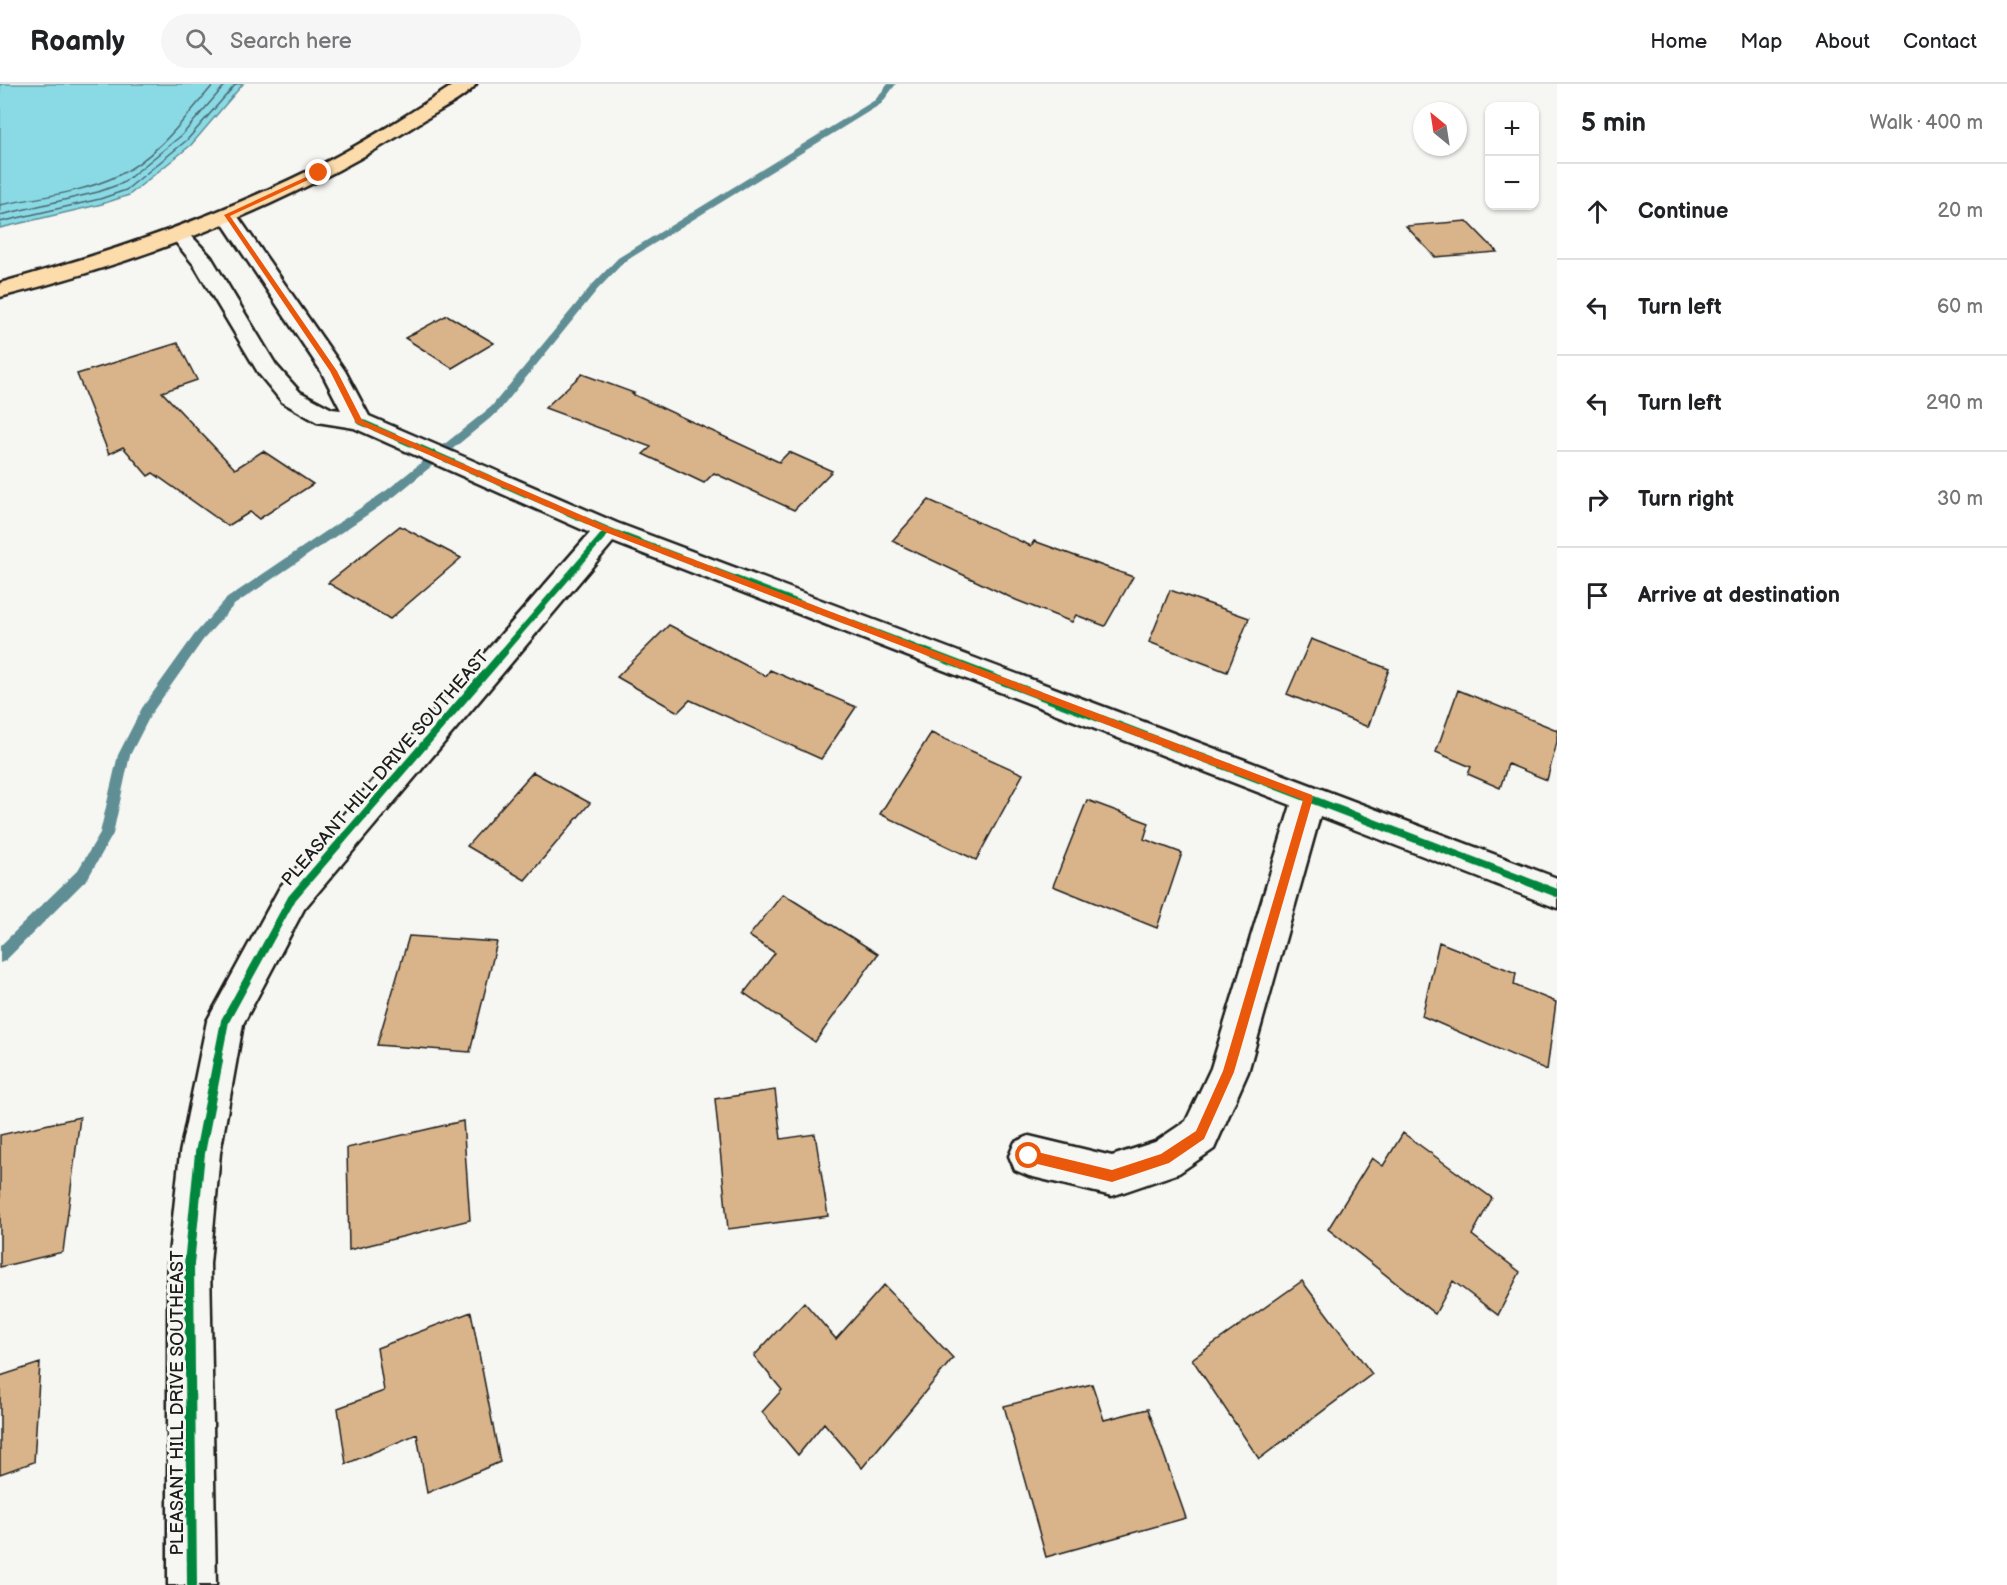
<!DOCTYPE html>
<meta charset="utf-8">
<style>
:root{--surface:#fff;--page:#f6f6f6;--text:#202124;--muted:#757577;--line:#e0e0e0}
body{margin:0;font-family:"Balsamiq Sans",sans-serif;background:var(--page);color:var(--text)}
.controls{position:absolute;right:18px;top:18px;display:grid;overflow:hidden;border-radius:12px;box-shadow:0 2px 4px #0004}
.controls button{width:54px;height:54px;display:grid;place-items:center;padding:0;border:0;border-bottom:2px solid var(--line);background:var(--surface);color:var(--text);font:30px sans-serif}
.compass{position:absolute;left:1413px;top:18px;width:54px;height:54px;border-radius:50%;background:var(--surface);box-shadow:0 2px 4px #0004;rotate:330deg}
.stop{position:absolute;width:18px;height:18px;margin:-14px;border:4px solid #ea580c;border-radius:50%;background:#fff}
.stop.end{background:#ea580c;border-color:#fff;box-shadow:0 2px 6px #0008}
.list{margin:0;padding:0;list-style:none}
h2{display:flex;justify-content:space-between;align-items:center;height:78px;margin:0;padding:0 24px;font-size:26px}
h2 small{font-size:20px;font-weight:400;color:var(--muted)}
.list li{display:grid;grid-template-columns:39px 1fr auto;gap:18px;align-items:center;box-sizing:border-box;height:96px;padding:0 24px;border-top:2px solid var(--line)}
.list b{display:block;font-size:22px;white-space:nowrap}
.list em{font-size:20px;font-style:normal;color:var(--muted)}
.icon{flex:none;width:33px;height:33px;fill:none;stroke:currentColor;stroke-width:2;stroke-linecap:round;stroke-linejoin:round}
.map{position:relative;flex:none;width:1557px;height:1501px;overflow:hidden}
header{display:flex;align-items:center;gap:36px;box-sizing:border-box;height:84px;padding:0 30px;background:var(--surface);border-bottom:2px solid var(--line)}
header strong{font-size:28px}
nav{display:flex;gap:33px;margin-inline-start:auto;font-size:21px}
.search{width:420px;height:54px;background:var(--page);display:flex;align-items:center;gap:15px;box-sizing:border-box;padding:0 21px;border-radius:33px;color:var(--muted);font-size:22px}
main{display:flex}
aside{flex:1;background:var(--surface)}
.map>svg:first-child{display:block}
.water{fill:#8adae6;stroke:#5e8e95;stroke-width:1.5}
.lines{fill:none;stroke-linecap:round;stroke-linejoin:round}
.shore{stroke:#48686d;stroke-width:1.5}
.stream{fill:#5e8e95;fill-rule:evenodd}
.building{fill:#d9b48a;stroke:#1c1c1c;stroke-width:1.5}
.minor-casing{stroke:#1c1c1c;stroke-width:5}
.major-casing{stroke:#1c1c1c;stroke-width:5}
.minor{fill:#f6f6f2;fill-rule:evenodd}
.major{fill:#fddcac;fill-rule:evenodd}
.cycleway-far2-casing{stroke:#f6f6f2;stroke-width:9}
.cycleway-far1-casing{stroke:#f6f6f2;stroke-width:11}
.cycleway-casing{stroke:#f6f6f2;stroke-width:14}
.cycleway-far2{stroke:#00873e;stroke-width:6}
.cycleway-far1{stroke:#00873e;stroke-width:8}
.cycleway{stroke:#00873e;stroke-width:10}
.route{fill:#ea580c}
.labels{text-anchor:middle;stroke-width:6;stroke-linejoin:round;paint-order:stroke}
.street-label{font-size:18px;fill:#1c1c1c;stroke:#f6f6f2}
</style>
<header>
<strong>Roamly</strong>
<div class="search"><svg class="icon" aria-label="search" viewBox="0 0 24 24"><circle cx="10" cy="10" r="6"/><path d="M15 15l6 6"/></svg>Search here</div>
<nav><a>Home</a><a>Map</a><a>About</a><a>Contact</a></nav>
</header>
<main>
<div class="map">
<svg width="1557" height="1501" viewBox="0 0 1557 1501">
<rect width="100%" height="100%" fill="#f6f6f2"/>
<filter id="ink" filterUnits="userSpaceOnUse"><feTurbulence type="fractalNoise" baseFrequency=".0167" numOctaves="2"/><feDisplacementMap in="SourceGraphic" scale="12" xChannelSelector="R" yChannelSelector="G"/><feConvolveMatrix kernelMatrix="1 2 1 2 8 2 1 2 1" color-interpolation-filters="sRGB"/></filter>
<g filter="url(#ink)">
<path class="water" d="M0,0H243L191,61L129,111L102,120L0,144Z"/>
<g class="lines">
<path class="shore" d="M0,121C39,113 81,109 117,92C157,74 186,32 214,0
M0,131L98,108L123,99L182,51L226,0
M0,138L100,115L126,106L187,56L236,0"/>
<path class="stream" d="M888,0H896L881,20L624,178L597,206L499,327L395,412L234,521L203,556L151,630L130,671L113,750L88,794L5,877L0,879V862L78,786L100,749L118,671L142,624L195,550L226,515L387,406L491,323L591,202L618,174L875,16Z"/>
</g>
<path class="building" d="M1467,137L1497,168L1435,173L1406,142Z
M447,231L494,259L452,284L405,254Z
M178,259L197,296L162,308L235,385L263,367L313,400L259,435L250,428L228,442L153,389L148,392L123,363L109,370L77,290Z
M582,290L634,309L632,310L779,378L789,368L832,387L794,426L714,389L704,399L643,370L651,363L545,324Z
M929,416L1031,462L1034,457L1133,493L1105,542L1076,531L1072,538L1016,516L892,457Z
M400,442L461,474L390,535L328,499Z
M1170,506L1249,534L1227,588L1149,558Z
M669,541L766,592L770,586L856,623L821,675L690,616L678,628L617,593Z
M1311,555L1389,585L1368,643L1287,610Z
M1458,606L1557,646V658L1547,696L1508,680L1500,704L1468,690L1471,683L1436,668Z
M931,649L1023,690L976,776L880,730Z
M533,688L590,719L525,796L467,762Z
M1087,716L1149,739L1144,755L1182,769L1157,844L1053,802Z
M783,810L878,870L815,958L744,909L775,869L749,852Z
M409,852L497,858L470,968L377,961Z
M1439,858L1516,889L1514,901L1556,918L1547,986L1422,932Z
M775,1006L781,1055L815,1050L828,1132L728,1145L715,1015Z
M80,1033L63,1168L0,1183V1051Z
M463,1037L470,1136L349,1166L347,1064Z
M1403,1049L1492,1114L1472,1151L1520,1188L1498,1231L1453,1197L1435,1230L1328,1145L1372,1074L1383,1082Z
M1302,1197L1372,1290L1259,1375L1192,1275Z
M884,1201L953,1274L862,1384L824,1339L798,1371L762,1328L782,1306L754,1272L804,1218L836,1255Z
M471,1228L500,1378L427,1409L417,1350L346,1380L338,1324L384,1307L377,1264Z
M40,1279L34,1378L0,1390V1292Z
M1092,1300L1104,1336L1148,1325L1186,1434L1046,1473L1004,1322Z"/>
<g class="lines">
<defs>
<path id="minor" d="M227,125L234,127L345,287L369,332L617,439L1557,794V824L1320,732L1248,988L1214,1065L1179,1089L1112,1112L1029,1092L1015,1086L1009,1072L1015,1058L1029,1052L1112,1072L1155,1058L1186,1037L1211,984L1291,721L613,458L304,825L243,940L220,1069L210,1180L216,1501H168V1180L180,1069L207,937L280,803L590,449L354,344L317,338L282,318L259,290L194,181L169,150L172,146L179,144L186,146L211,173L276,281L300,308L332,325L341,326L321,287L217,131L220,127Z"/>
<path id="major" d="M455,0H476C467,13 438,27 424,36C295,119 148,176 0,213V199C113,168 225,130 330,76C373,53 414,27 455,0Z"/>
</defs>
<use href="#minor" class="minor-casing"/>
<use href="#major" class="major-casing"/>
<use href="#minor" class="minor"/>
<use href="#major" class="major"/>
<defs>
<path id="cycleway-far2" d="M359,337L608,446L930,569
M502,569L608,446"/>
<path id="cycleway-far1" d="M926,568L1557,809
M217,978L225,937L292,814L504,568"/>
<path id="cycleway" d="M192,1501L189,1180L200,1069L218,977"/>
</defs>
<use href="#cycleway-far2" class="cycleway-far2-casing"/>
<use href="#cycleway-far1" class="cycleway-far1-casing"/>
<use href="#cycleway" class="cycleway-casing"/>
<use href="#cycleway-far2" class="cycleway-far2"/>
<use href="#cycleway-far1" class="cycleway-far1"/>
<use href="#cycleway" class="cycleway"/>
</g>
</g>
<path class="route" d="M319,87L321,90L230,132L337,287L362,336L611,444L1312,711L1313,714L1234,988L1204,1055L1169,1079L1112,1098L1029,1078L1023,1072L1029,1066L1112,1086L1161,1070L1196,1047L1223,987L1303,716L605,448L356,339L330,287L224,131Z"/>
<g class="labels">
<g class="street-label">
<text transform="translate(385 684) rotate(-49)" y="6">PLEASANT HILL DRIVE SOUTHEAST</text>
<text transform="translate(177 1319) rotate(-90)" y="6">PLEASANT HILL DRIVE SOUTHEAST</text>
</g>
</g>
</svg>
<div class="controls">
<button>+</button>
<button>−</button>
</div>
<svg class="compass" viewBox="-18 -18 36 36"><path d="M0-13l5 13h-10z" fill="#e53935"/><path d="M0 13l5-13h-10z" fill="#757577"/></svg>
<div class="stop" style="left:1029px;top:1072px"></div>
<div class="stop end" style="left:319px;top:89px"></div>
</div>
<aside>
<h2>5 min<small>Walk · 400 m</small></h2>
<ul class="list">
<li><svg class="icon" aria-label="ahead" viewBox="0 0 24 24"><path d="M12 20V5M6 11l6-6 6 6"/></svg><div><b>Continue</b></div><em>20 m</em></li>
<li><svg class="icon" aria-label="left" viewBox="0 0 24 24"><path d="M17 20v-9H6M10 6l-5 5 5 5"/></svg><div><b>Turn left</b></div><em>60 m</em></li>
<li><svg class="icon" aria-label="left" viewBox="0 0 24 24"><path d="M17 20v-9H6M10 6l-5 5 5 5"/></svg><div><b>Turn left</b></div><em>290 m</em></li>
<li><svg class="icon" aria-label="right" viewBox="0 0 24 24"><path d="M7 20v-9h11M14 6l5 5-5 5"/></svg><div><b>Turn right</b></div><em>30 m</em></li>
<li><svg class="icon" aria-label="arrive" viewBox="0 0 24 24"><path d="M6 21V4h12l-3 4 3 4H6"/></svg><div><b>Arrive at destination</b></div></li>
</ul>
</aside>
</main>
